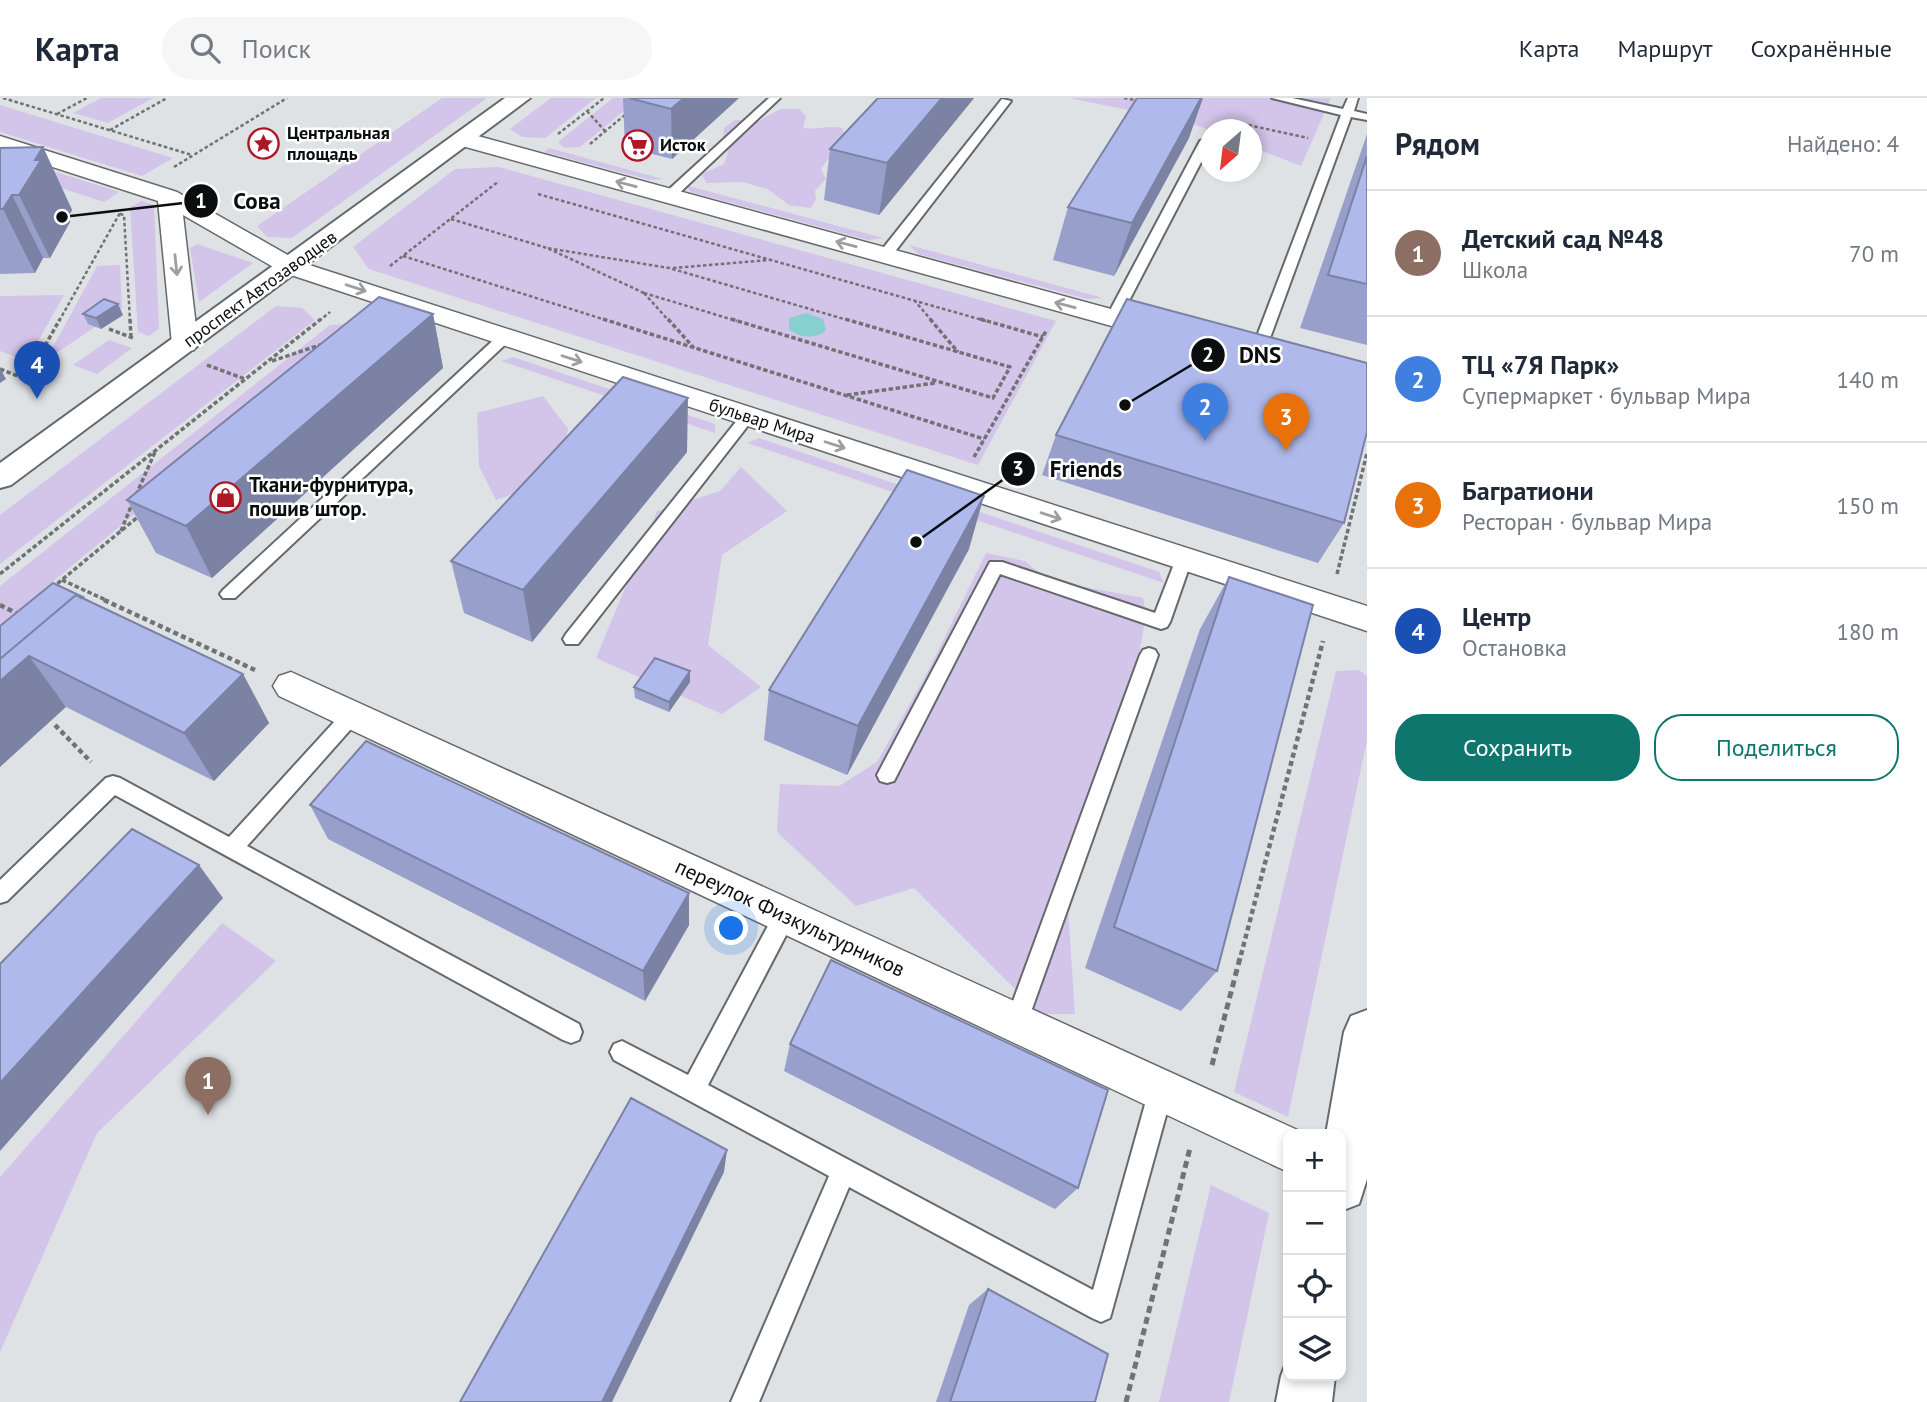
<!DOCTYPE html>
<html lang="ru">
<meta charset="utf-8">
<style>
:root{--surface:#fff;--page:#f6f6f7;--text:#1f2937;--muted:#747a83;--line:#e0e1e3;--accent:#0f766e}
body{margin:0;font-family:"PT Sans",sans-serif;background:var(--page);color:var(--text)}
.controls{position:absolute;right:21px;bottom:21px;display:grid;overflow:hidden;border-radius:14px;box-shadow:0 4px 10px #0003}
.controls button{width:63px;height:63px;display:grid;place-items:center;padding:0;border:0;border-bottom:2px solid var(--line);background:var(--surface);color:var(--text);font:35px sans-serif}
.compass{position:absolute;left:1199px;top:21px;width:63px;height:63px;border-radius:50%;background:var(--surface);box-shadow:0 4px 10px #0003;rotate:208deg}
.you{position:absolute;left:732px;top:831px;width:24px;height:24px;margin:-18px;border:5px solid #fff;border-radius:50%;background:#1a73e8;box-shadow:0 0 0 10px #1a73e833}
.badge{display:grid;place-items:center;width:46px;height:46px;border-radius:50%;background:var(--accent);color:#fff;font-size:23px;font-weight:700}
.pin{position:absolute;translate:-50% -58px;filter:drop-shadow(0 2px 4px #0008)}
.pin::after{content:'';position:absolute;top:37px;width:24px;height:21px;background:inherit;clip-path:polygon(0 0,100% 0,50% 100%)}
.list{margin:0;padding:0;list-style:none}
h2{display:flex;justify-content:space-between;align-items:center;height:91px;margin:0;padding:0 28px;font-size:30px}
h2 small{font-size:23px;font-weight:400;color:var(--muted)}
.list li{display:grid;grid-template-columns:46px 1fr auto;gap:21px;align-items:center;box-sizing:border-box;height:126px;padding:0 28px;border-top:2px solid var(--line)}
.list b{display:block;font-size:26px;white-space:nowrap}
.list p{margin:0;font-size:23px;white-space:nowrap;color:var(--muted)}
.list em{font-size:23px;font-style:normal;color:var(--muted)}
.actions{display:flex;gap:14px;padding:21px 28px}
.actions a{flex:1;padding:16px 0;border:2px solid var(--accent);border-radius:28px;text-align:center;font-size:24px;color:var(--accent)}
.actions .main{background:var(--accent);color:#fff}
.icon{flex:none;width:38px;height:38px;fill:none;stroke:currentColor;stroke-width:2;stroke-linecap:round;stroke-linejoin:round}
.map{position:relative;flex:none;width:1367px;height:1304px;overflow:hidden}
header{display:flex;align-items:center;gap:42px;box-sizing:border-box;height:98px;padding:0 35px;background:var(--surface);border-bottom:2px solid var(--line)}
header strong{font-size:33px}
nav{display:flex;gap:38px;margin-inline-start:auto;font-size:24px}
.search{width:490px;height:63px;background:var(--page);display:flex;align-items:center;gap:18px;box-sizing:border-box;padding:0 24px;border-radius:38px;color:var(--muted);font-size:26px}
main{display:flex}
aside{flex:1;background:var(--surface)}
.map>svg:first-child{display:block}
.green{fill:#d3c4e9}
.water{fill:#87d0d0}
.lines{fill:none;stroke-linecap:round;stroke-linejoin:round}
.lane-casing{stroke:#66696c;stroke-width:4}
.street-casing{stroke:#66696c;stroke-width:3}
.primary-casing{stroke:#66696c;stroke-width:4}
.path-far3{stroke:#707274;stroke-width:2.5;stroke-dasharray:3.5 2.5;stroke-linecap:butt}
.path-far2{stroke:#707274;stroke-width:3.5;stroke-dasharray:4.5 2.5;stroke-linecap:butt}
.path-far1{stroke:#707274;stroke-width:4.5;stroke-dasharray:5 3.5;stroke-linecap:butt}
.path{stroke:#707274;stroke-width:5;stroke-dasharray:7 4.5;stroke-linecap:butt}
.lane{fill:#fff;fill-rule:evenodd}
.street{fill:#fff;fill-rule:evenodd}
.primary{fill:#fff;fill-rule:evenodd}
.wall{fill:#979fca}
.shaded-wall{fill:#7b82a4}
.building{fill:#b0b9eb;stroke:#7b82a4;stroke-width:2}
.oneway{stroke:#9e9e9f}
.labels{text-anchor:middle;stroke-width:5;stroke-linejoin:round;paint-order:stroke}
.far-poi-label{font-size:18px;font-weight:bold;fill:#0c0d0e;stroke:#fff;text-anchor:start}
.far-street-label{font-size:18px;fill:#0c0d0e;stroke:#fff}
.poi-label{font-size:21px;font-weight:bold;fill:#0c0d0e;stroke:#fff;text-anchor:start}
.street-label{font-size:21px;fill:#0c0d0e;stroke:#fff}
.leader{fill:none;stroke:#0c0d0e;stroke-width:2.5}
.callout-dot{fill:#0c0d0e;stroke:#fff;stroke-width:2.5}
.mark-label{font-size:21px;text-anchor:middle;font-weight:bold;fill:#fff}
.callout-label{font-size:23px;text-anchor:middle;font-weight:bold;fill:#0c0d0e;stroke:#fff;stroke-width:5;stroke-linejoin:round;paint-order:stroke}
</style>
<header>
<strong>Карта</strong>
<div class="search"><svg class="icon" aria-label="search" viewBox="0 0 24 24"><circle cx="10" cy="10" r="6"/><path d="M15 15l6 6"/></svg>Поиск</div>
<nav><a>Карта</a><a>Маршрут</a><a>Сохранённые</a></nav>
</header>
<main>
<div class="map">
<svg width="1367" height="1304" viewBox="0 0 1367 1304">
<rect width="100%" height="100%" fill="#dfe2e5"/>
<path class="green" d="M101,0H153L108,25L73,15Z
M442,0H487L292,140L267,139L257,128Z
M551,0H596L545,40L522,39L510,31Z
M613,0H640L580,49L564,50L558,44Z
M1069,0H1331L1301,68L1252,49V32H1209L1188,24Z
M0,7L173,60L142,78L0,34Z
M780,11H799L806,18L803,30C817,32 828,27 842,30L851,51L829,60L821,71L826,81L815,93L816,101L811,110L789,107L767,91L743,84L706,85L702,76L724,66L728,54L723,40L724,30L735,22L759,23Z
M549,50L663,81L650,82L544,54Z
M0,56L119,94L104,104L0,70Z
M499,69L1056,223L978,367L369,171L353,149L455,71Z
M685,87L883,140L868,142L691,94Z
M142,103L154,107L159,231L149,238L138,234L130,109Z
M197,146L253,165L199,204L190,150Z
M909,147L1103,200L1087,201L918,156Z
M120,167L122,211L46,262L97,168Z
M64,197L27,263L0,253V198Z
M276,208L302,210L315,222L0,466V417Z
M349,226L355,235L0,527V488L330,227Z
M109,242L132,250L97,276L73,267Z
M513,259L715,326V335L501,263Z
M543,298L568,331L557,381L496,402L479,368L477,315Z
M759,340L1159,474L1164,485L747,345Z
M741,369L787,413L722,457L708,547L761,589L722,616L596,560L657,413L720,393Z
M986,455L1025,463L1048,482L1143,500L1146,517L1140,551L1065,767L1075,916H1040L914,790L856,808L777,734L780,686L839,688L877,664L926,577Z
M1359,572L1367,578V642L1288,1019L1234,994L1336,573Z
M222,825L276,863L97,1035L0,1254V1079Z
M1211,1087L1269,1115L1229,1304H1159Z"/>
<path class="water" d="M806,215L823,221L826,232C815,242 800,240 789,231V220Z"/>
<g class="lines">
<defs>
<path id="lane" d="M769,0H780L673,101H665V95Z
M1272,0H1292L1343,11L1348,0H1358L1354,13L1367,16V22L1351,19L1263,259L1256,263L1249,259L1341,17Z
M1002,1L1011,3L890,160H880V154Z
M1210,40V47L1120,220L1118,223H1108L1106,220L1200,43Z
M505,235L512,239L510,242L235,500H223L220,496L223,492L500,236Z
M748,313L755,318L753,321L578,546H566L563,541L566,536L743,315Z
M1184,455L1192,461L1170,524L1167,529L1161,531L1000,476L894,683L887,685L880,683L877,677L990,464H1002L1155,515L1176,461Z
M1149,550L1155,552L1158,557L1027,925L1024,933L1016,936L1008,933L1005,925L1140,557L1143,552Z
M352,610L359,612L361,617L359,622L247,748L579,926L582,934L579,942L571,945L563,942L115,697L7,803L0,805V782L106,680L113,678L120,680L229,739L345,612Z
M785,808L793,811L796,818L708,987L1093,1192L1149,992L1153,984L1161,980L1169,984L1173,992L1110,1220L1101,1224L1092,1220L849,1089L759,1304H731L829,1078L614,962L610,954L614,946L622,943L688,977L777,811Z"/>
<path id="street" d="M463,34L1173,228L1177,234L1173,240L1164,242L1155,240L455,46L452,41L455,36Z
M0,38L177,94L300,164L1367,508V533L282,174L183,117L198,246L194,252L185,254L176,252L172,246L158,103L0,52Z
M291,574L1304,1035L1288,1036V1074L279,598L273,588L279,578Z"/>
<path id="primary" d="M505,0H530L11,387L0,390V365Z
M1367,912V1081L1359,1106L1341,1113V1036H1326L1344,934L1351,918Z
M1288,1260V1278H1335L1332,1304H1276L1281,1278Z"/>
</defs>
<use href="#lane" class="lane-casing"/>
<use href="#street" class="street-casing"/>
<use href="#primary" class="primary-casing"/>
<path class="path-far3" d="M3,0L192,57
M1124,0L1141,3
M587,13L605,33
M57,16L87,0
M1225,22L1308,40
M110,32L167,0
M558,36L604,0
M590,46L626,16
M174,69L287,0
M538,96L986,223
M120,116L124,117L130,223
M451,121L547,150
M403,158L609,223
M390,168L499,83
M673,170L769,162
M644,195L737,223
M644,195L669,223
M644,195L547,150L669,170L851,223
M914,202L932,223
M59,223L120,115
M319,223L330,214"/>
<path class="path-far2" d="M130,221L131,239
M603,221L984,341
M668,221L694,250
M731,221L993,300L1010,269L845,221
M930,221L958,254
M980,221L1043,239
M109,231L133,240
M272,263L323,246
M207,267L245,281
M54,269L37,262L60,221
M0,271L33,284
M847,297L935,285
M974,359L1046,233
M136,397L155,354
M121,433L132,406
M0,476L321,221
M1337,476L1367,355
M62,482L108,503
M52,490L139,418"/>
<path class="path-far1" d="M104,502L255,572
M0,507L18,516
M55,627L91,664
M1241,857L1323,543"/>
<path class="path" d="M1212,967L1241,856
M1126,1304L1190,1050"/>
<use href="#lane" class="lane"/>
<use href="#street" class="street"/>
<use href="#primary" class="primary"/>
</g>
<path class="wall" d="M623,0H739L672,61L625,49Z
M878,0H974L879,117L824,102L830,51Z
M1367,36V247L1300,230Z
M1189,40L1114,178L1053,162L1068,109Z
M43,49L72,112L68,119L70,124L50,160H43L35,175L0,176V50Z
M83,216L123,217L101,231L88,226Z
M433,216L443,270L212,480L156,455L127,402Z
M1056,337L1344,425L1318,465L1042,377Z
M687,354L532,544L464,515L451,463Z
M969,451L847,677L764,642L769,592Z
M1229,479L1217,873L1181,913L1085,870L1200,531Z
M84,501L243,576L269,625L214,683L66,609L0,528Z
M690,584L669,614L635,600L634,589Z
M310,707L689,795V827L645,903L328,741Z
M790,946L1078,1090L1055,1111L784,973Z
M988,1191L1095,1304H936L969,1207Z"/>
<path class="shaded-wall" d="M684,0H739L672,61L671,11Z
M942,0H974L879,117L887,65Z
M1201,0H1203L1189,40L1114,178L1132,125Z
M43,49L72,112L68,119L70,124L50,160L19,97L35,62Z
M12,97L43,160L35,175L3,111Z
M118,206L123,217L101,231L96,220Z
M433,216L443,270L212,480L186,428Z
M0,270L6,281L0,285Z
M688,300L687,354L532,544L523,492Z
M984,398L969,451L847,677L858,628Z
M83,499L96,520L29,558L66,609L0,669V568Z
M690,573V584L669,614V604Z
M243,576L269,625L214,683L184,635Z
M199,767L223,800L0,1053V985Z
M689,795V827L645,903L643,873Z
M727,1052L724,1074L612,1304H602Z"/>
<path class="building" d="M629,0H684L671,11Z
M878,0H942L887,65L830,51Z
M1137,0H1201L1132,125L1068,109Z
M43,49L35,62H41L19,97H12L3,111H0V50Z
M1367,58V186L1328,177Z
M379,199L433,216L186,428L127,402Z
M104,201L118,206L96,220L83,216Z
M1127,201L1367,265V334L1344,425L1056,337Z
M623,279L688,300L523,492L451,463Z
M907,372L984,398L858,628L769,592Z
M1229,479L1313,507L1217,873L1114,829Z
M53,485L83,499L81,500L76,497L0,561V528Z
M76,497L243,576L184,635L29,558L0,583V561Z
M655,560L690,573L669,604L634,589Z
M366,643L689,795L643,873L310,707Z
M132,731L199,767L0,985V866Z
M831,862L1108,992L1078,1090L790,946Z
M631,1000L727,1052L602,1304H460Z
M988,1191L1108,1256L1095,1304H950Z"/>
<defs><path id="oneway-shaft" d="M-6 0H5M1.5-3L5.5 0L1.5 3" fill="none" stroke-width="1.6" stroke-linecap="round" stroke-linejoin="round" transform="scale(1.75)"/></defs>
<g class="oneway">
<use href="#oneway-shaft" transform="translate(626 86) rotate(-165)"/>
<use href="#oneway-shaft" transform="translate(846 146) rotate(-165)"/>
<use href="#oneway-shaft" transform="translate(176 167) rotate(84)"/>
<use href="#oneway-shaft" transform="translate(356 190) rotate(18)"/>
<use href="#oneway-shaft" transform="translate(1065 207) rotate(-165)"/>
<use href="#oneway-shaft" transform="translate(572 261) rotate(18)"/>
<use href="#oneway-shaft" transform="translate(835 347) rotate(18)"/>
<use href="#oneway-shaft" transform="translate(1051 418) rotate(18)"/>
</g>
<defs>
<symbol id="sight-ring" viewBox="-11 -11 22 22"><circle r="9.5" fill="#fff" stroke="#ac1826" stroke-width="1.5"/><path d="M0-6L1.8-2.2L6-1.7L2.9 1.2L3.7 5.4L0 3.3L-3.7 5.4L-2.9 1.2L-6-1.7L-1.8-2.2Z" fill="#ac1826"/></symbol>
<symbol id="supermarket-ring" viewBox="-11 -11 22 22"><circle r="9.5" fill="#fff" stroke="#ac1826" stroke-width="1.5"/><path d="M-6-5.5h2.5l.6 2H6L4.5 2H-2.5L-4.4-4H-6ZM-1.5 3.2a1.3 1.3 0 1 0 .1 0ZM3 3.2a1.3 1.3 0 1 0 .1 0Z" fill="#ac1826"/></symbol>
<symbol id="shop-ring" viewBox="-11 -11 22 22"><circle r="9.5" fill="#fff" stroke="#ac1826" stroke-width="1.5"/><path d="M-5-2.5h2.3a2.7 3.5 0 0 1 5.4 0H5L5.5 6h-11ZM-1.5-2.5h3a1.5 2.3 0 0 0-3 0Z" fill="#ac1826"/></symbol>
</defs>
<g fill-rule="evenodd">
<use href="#sight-ring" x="246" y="28" width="35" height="35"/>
<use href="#supermarket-ring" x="620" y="30" width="35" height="35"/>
<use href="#shop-ring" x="208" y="382" width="35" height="35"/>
</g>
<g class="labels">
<g class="far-poi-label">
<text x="287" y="41">Центральная<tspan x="287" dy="21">площадь</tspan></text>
<text x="660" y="53">Исток</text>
</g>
<g class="far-street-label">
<text transform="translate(260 191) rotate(-36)" y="6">проспект Автозаводцев</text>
<text transform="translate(762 323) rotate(18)" y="6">бульвар Мира</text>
</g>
<g class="poi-label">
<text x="249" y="394">Ткани-фурнитура,<tspan x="249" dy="24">пошив штор.</tspan></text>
</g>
<g class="street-label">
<text transform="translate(790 820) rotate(25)" y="7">переулок Физкультурников</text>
</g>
</g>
<path class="leader" d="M62 119L201 103M1125 307L1208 257M916 444L1018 371"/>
<g class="callout-dot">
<circle cx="62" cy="119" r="7"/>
<circle cx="1125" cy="307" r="7"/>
<circle cx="916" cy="444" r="7"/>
<circle cx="201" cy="103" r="18"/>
<circle cx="1208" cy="257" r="18"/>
<circle cx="1018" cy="371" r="18"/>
</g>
<g class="mark-label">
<text x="201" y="110">1</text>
<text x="1208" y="264">2</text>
<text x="1018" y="378">3</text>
</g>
<g class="callout-label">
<text x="257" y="111">Сова</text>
<text x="1260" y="265">DNS</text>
<text x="1086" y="379">Friends</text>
</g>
</svg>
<div class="controls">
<button>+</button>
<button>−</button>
<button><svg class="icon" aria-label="locate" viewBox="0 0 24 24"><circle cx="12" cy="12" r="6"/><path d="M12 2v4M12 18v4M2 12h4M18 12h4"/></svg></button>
<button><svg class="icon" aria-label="layers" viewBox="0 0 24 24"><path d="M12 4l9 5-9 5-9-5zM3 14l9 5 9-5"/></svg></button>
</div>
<svg class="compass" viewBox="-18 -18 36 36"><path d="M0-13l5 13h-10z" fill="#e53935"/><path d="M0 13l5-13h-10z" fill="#747a83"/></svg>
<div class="you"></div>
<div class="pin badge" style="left:208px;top:1017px;background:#8d6e63">1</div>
<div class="pin badge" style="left:1205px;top:343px;background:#3f7fe0">2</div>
<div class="pin badge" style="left:1286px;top:353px;background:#e8710a">3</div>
<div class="pin badge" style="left:37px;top:301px;background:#1a4fb4">4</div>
</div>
<aside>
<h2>Рядом<small>Найдено: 4</small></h2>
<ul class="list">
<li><span class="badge" style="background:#8d6e63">1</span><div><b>Детский сад №48</b><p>Школа</p></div><em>70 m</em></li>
<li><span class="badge" style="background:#3f7fe0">2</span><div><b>ТЦ «7Я Парк»</b><p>Супермаркет · бульвар Мира</p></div><em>140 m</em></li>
<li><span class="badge" style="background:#e8710a">3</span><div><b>Багратиони</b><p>Ресторан · бульвар Мира</p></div><em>150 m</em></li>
<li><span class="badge" style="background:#1a4fb4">4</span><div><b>Центр</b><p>Остановка</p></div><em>180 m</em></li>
</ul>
<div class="actions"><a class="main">Сохранить</a><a>Поделиться</a></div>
</aside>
</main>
